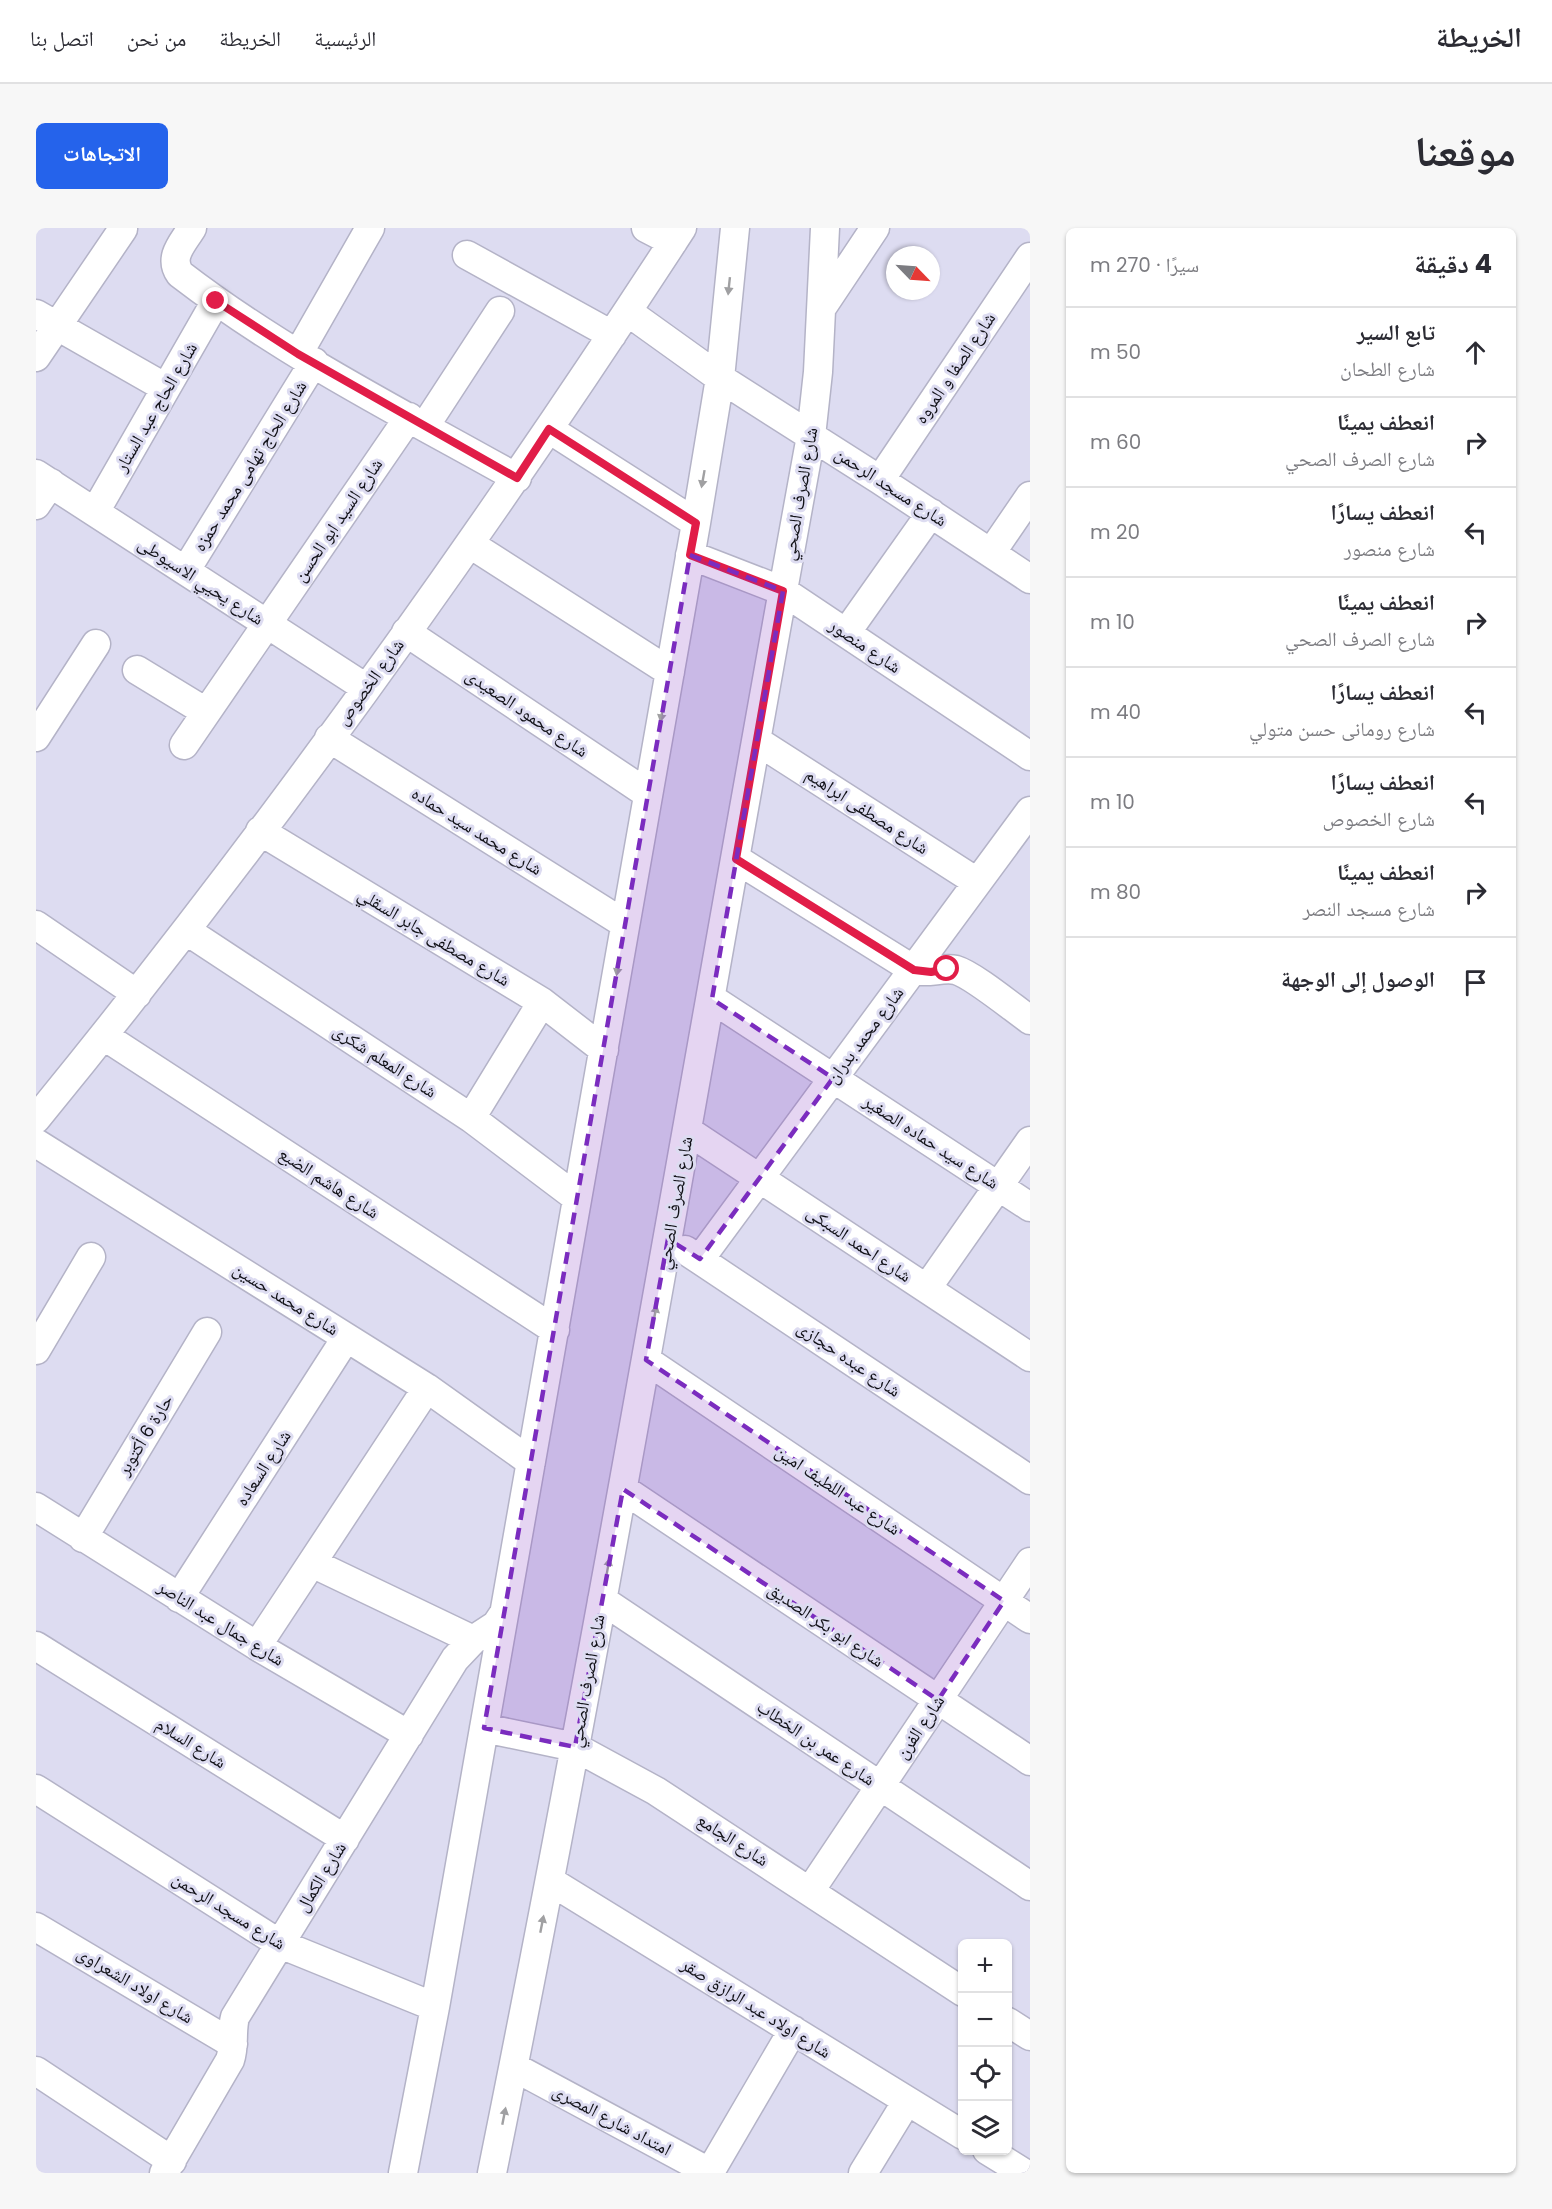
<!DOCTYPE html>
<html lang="ar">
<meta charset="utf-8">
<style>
:root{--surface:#fff;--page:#f7f7f7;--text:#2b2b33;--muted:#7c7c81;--line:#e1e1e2;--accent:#2563eb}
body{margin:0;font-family:Poppins,"Noto Naskh Arabic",sans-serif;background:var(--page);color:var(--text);direction:rtl}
.controls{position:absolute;right:18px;bottom:18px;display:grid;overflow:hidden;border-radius:9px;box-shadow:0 2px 4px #0004}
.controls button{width:54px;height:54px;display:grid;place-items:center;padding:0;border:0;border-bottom:2px solid var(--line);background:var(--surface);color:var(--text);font:30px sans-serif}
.compass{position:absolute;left:850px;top:18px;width:54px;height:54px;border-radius:50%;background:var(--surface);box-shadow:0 2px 4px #0004;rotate:115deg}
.stop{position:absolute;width:18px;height:18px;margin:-14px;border:4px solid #e11d48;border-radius:50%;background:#fff}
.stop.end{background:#e11d48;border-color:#fff;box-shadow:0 2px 6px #0008}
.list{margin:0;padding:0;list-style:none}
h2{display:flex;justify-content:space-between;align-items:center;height:78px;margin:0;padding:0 24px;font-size:26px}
h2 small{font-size:20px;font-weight:400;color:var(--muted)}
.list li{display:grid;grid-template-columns:39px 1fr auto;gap:18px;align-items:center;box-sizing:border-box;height:90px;padding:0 24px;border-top:2px solid var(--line)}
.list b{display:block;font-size:22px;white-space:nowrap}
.list p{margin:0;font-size:20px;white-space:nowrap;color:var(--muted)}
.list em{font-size:20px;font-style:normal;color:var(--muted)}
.icon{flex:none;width:33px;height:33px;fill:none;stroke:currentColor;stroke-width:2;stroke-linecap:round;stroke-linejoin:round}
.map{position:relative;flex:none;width:994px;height:1945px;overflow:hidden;direction:ltr;border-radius:9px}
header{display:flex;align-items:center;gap:36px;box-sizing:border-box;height:84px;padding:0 30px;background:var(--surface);border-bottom:2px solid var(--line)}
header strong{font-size:28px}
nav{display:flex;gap:33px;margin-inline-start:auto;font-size:21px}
.intro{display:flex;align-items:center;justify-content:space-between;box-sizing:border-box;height:144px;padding:0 36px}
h1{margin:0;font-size:42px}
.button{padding:15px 27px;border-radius:9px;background:var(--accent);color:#fff;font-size:21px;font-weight:700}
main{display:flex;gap:36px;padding:0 36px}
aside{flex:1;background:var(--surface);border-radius:9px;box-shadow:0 2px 4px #0004}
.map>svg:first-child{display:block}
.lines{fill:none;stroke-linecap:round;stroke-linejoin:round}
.minor-casing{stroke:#b4b3c7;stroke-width:31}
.minor{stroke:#fff;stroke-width:28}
.oneway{fill:#a0a0a2}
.route{stroke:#e11d48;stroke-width:8}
.marked{fill:#7b2cbf;fill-opacity:0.2;stroke:#7b2cbf;stroke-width:4.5;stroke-dasharray:12 8;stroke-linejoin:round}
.labels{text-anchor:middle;stroke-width:6;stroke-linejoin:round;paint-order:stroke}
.street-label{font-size:18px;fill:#111117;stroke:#dddcf1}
</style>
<header>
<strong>الخريطة</strong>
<nav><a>الرئيسية</a><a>الخريطة</a><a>من نحن</a><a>اتصل بنا</a></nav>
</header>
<div class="intro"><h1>موقعنا</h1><a class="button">الاتجاهات</a></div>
<main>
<aside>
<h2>4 دقيقة<small>سيرًا · 270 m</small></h2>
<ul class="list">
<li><svg class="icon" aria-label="ahead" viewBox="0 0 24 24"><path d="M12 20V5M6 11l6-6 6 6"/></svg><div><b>تابع السير</b><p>شارع الطحان</p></div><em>50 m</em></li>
<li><svg class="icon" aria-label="right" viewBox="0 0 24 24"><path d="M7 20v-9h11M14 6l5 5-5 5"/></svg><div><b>انعطف يمينًا</b><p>شارع الصرف الصحي</p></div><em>60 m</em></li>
<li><svg class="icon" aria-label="left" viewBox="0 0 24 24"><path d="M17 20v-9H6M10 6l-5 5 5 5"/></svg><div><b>انعطف يسارًا</b><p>شارع منصور</p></div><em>20 m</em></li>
<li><svg class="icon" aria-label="right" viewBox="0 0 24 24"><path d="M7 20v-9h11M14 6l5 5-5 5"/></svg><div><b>انعطف يمينًا</b><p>شارع الصرف الصحي</p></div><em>10 m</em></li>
<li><svg class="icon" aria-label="left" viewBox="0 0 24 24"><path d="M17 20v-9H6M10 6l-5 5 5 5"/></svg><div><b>انعطف يسارًا</b><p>شارع رومانى حسن متولي</p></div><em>40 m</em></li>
<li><svg class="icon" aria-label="left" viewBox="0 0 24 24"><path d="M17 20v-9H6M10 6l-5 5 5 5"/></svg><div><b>انعطف يسارًا</b><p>شارع الخصوص</p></div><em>10 m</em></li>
<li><svg class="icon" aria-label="right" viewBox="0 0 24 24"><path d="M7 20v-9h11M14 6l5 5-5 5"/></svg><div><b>انعطف يمينًا</b><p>شارع مسجد النصر</p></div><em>80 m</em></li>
<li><svg class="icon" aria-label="arrive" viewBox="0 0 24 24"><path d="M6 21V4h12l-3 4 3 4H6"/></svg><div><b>الوصول إلى الوجهة</b></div></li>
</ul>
</aside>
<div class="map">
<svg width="994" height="1945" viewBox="0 0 994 1945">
<rect width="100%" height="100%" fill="#dddcf1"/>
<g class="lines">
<defs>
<path id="minor" d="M156,0C147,15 132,29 144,46C248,126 367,186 481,250
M610,0L637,14
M431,27L576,107
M787,78L839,0
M592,84L684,150L844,252L994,351
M0,86L130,160
M262,126L334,0
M0,129L87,1
M389,198L464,83
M513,201L660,295
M0,246L330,460
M844,252L994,29
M0,277L15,255
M59,284L180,73
M434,316L634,444
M955,325L994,268
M654,327L747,363L994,528
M150,342L278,134
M370,404L612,566
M810,405L895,285
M101,442L170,484
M0,509L60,416
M293,510L589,696
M721,513L941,654
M148,517L373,189
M224,603L506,774L568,822
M700,631L878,742C892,746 906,739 920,742C937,747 977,780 994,792
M0,697L101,766
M151,703L435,890L541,970
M676,771L994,979
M68,808L519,1102
M435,890L506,774
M0,891C232,607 446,308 646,0
M652,903L994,1129
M0,915L391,1160L495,1234
M649,1022L994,1252
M664,1031L994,583
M891,1060L994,913
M0,1122L55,1029
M610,1132L994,1391
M587,1261L994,1533
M0,1279L221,1418L373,1507
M47,1310L171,1104
M276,1335L437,1412
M143,1370L310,1110
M566,1372L994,1658
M0,1418L309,1611
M221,1418L391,1160
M448,1500L539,1519L620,1563L927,1764
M0,1561L244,1716L399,1779
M514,1653L927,1907
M774,1663L994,1334
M0,1699L197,1816
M972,1794L994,1808
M478,1839L675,1945
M0,1843L136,1933
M951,1922L988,1945
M674,1944L757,1802
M128,1945L194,1832C199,1818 195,1804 199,1789L419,1431L437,1412L460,1397L468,1385
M367,1945L399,1779L660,295L684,150L699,0
M456,1945C573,1368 669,787 775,208L782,144L789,0
M827,1945L871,1873"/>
</defs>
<use href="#minor" class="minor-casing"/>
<use href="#minor" class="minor"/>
</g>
<defs><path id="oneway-solid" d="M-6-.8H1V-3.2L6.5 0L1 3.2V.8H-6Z" transform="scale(1.5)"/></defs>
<g class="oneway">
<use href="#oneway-solid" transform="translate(693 58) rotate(96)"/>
<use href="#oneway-solid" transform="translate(667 251) rotate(100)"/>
<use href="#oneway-solid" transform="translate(626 485) rotate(100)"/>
<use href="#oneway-solid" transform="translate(582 739) rotate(100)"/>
<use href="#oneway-solid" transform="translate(619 1086) rotate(-79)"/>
<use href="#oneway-solid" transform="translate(572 1339) rotate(-80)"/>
<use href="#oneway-solid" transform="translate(506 1696) rotate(-79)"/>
<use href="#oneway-solid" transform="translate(468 1888) rotate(-79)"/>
</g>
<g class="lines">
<path class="route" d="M180,73L262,126L481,250L513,201L660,295L654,327L747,363L700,631L878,742L895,744L911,741"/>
</g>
<path class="marked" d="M654,327L747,363L676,771L797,850L664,1031L632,1011L610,1132L968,1373L902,1472L587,1261L539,1519L448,1500Z"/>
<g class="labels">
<g class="street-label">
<text transform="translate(919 140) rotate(-56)" y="6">شارع الصفا و المروه</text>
<text transform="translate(120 179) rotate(-60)" y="6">شارع الحاج عبد الستار</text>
<text transform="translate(214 238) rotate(-58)" y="6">شارع الحاج تهامى محمد حمزه</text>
<text transform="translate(855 259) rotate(33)" y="6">شارع مسجد الرحمن</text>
<text transform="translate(764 266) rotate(-80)" y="6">شارع الصرف الصحي</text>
<text transform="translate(302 292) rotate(-56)" y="6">شارع السيد ابو الحسن</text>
<text transform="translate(165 353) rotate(33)" y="6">شارع يحيي الاسيوطى</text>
<text transform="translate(829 418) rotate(34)" y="6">شارع منصور</text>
<text transform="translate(334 454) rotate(-54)" y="6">شارع الخصوص</text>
<text transform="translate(491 485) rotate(34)" y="6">شارع محمود الصعيدى</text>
<text transform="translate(831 583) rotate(33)" y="6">شارع مصطفى ابراهيم</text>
<text transform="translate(441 603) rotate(32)" y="6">شارع محمد سيد حماده</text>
<text transform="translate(398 709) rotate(31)" y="6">شارع مصطفى جابر السقلي</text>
<text transform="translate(829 807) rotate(-53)" y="6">شارع محمد بدران</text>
<text transform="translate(349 833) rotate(33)" y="6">شارع المعلم شكرى</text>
<text transform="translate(895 914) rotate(33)" y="6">شارع سيد حماده الصغير</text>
<text transform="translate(293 955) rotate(33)" y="6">شارع هاشم الضبع</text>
<text transform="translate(639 975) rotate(-80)" y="6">شارع الصرف الصحي</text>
<text transform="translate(823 1016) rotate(34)" y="6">شارع احمد السبكى</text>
<text transform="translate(250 1071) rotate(32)" y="6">شارع محمد حسين</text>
<text transform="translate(813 1131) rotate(34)" y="6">شارع عبده حجازى</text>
<text transform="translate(109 1207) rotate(-59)" y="6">حارة 6 أكتوبر</text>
<text transform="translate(227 1240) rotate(-57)" y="6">شارع السعاده</text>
<text transform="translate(802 1262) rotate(34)" y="6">شارع عبد اللطيف امين</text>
<text transform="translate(185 1395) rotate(32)" y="6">شارع جمال عبد الناصر</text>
<text transform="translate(790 1397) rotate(34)" y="6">شارع ابو بكر الصديق</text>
<text transform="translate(551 1453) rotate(-80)" y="6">شارع الصرف الصحي</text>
<text transform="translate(884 1499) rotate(-56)" y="6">شارع الفرن</text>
<text transform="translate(155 1515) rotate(32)" y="6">شارع السلام</text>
<text transform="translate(780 1515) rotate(34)" y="6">شارع عمر بن الخطاب</text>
<text transform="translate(697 1612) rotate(33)" y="6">شارع الجامع</text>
<text transform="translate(285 1649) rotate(-58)" y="6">شارع الكمال</text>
<text transform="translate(193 1683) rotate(32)" y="6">شارع مسجد الرحمن</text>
<text transform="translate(99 1757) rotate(31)" y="6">شارع اولاد الشعراوى</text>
<text transform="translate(720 1780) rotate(32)" y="6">شارع اولاد عبد الرازق صقر</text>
<text transform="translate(576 1892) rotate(28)" y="6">امتداد شارع المصرى</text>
</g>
</g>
</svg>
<div class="controls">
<button>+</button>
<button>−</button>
<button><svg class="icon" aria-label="locate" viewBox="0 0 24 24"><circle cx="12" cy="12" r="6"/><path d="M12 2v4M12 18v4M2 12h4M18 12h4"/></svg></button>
<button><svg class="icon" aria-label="layers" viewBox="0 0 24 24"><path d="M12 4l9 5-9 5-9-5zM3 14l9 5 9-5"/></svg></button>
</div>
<svg class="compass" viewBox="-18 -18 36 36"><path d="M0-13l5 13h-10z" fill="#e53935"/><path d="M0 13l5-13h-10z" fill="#7c7c81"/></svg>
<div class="stop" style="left:911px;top:741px"></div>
<div class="stop end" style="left:180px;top:73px"></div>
</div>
</main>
